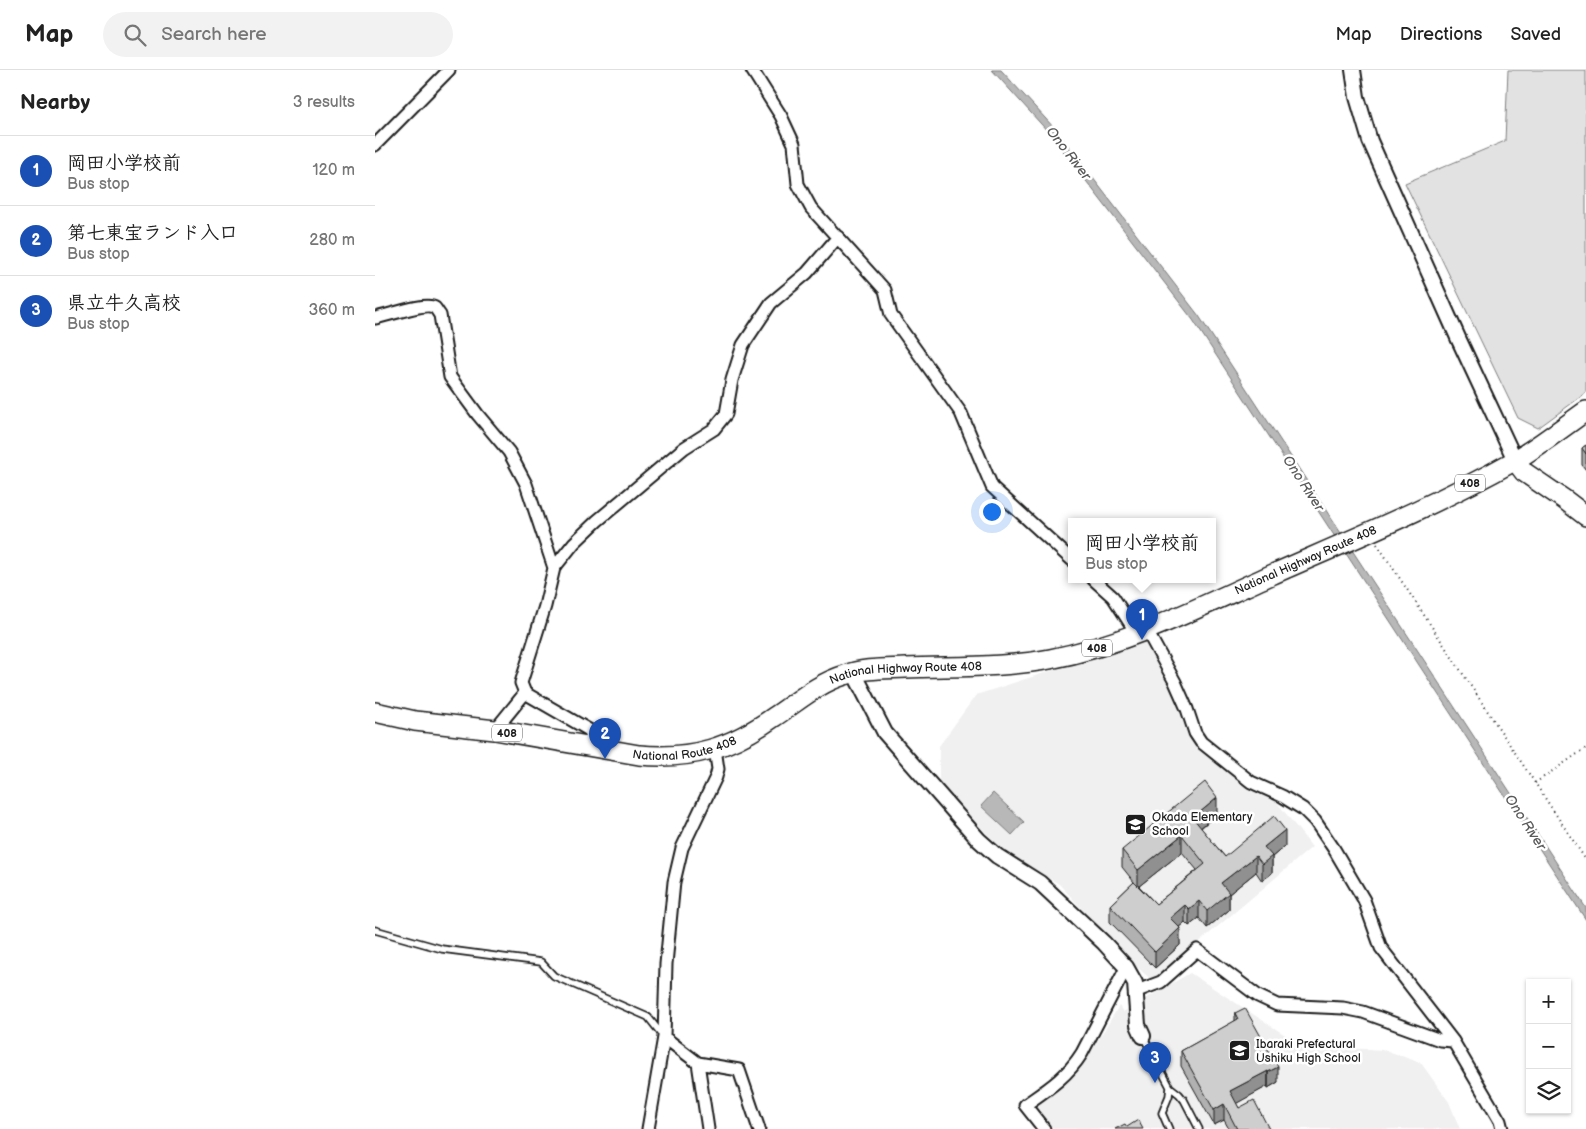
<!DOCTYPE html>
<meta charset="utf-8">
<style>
:root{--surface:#fff;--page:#f2f2f2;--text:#222;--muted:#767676;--line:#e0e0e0;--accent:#7c3aed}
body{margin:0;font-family:"Balsamiq Sans","Klee One",sans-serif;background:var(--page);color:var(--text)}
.controls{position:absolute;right:15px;bottom:15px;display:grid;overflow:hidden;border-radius:0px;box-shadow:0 1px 4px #0004}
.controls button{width:45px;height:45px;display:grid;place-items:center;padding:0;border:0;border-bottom:1px solid var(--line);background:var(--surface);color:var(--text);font:25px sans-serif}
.you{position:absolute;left:616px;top:441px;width:18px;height:18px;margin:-12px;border:4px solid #fff;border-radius:50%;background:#1a73e8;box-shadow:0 0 0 8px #1a73e833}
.badge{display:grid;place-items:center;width:32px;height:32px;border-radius:50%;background:var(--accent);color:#fff;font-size:16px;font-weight:700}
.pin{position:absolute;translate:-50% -41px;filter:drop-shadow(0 1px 2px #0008)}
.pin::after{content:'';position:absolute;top:26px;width:18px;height:15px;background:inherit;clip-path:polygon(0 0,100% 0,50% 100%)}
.popup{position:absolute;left:693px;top:448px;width:148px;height:65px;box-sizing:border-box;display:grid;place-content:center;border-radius:0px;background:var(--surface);filter:drop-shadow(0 1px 4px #0005);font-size:16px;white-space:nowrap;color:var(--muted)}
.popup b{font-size:19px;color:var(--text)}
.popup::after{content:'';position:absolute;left:50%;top:100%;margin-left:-10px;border:10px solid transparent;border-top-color:var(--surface)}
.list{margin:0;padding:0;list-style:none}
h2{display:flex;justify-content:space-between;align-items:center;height:65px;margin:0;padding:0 20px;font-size:21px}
h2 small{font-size:16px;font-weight:400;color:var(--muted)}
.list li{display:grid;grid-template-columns:32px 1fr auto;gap:15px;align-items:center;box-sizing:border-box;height:70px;padding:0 20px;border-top:1px solid var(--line)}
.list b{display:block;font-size:19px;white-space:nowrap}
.list p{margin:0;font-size:16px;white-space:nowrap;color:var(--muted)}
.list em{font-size:16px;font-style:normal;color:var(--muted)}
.icon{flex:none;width:28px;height:28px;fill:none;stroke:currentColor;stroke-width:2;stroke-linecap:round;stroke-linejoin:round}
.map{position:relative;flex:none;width:1211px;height:1059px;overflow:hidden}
header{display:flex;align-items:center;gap:30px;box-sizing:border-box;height:70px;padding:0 25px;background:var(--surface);border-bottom:1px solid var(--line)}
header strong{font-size:24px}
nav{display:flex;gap:28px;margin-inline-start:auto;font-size:18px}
.search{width:350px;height:45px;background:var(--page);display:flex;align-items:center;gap:12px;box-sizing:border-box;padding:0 18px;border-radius:28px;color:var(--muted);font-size:19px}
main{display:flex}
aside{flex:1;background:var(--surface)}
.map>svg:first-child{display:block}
.built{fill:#f0f0f0}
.green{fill:#e2e2e2;stroke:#7f7f7f}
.water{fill:#b8b8b8;stroke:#7a7a7a}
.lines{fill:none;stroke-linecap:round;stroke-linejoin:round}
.service-casing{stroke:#1c1c1c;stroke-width:9}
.minor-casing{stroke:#1c1c1c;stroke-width:15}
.tertiary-casing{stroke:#1c1c1c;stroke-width:18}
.trunk-casing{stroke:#1c1c1c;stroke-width:22}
.path{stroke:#1c1c1c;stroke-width:2;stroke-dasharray:1 4;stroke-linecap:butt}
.service{stroke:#fff;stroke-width:5.5}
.minor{stroke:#fff;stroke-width:11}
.tertiary{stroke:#fff;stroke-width:14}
.trunk{stroke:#fff;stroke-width:19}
.wall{fill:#b1b1b1;stroke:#1c1c1c;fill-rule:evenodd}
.shaded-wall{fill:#909090;stroke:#1c1c1c}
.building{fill:#cecece;stroke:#1c1c1c}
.labels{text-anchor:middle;stroke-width:5;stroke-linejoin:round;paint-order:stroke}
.shield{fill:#fff;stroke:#606060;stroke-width:1}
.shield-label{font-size:11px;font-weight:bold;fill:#1c1c1c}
.street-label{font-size:12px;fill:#1c1c1c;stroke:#fff}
.poi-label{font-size:12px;fill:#1c1c1c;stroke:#fff;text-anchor:start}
.water-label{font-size:14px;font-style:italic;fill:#5a5a5a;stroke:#fff}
</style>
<header>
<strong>Map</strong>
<div class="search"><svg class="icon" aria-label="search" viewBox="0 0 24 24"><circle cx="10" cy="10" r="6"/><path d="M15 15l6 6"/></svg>Search here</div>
<nav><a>Map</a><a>Directions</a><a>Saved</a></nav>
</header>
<main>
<aside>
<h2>Nearby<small>3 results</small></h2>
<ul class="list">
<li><span class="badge" style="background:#1a4fb4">1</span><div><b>岡田小学校前</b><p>Bus stop</p></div><em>120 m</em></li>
<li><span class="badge" style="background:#1a4fb4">2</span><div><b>第七東宝ランド入口</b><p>Bus stop</p></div><em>280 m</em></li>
<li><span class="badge" style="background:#1a4fb4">3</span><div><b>県立牛久高校</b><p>Bus stop</p></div><em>360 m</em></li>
</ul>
</aside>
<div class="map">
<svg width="1211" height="1059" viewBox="0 0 1211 1059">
<rect width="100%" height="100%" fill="#fff"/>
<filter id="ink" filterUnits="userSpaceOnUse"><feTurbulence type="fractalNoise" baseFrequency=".02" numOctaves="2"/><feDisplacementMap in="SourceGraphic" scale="10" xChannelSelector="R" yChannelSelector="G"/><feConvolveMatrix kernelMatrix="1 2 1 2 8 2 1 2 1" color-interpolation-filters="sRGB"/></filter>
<g filter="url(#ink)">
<path class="built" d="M772,570L792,609L815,669L848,699L901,731L937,777L778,911L756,892L684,814L631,783L576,727L564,711V676L601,625Z
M815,903L927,976L1010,980L1046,993L1074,1032L1085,1059H679L658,1037L697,1007L716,982L744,936L748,942Z"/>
<path class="green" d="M1133,0H1211V323L1163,358L1143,348L1030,113L1130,71Z"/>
<path class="water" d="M617,0H626L681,60L824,246L1211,838V850L818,250L675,64Z
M618,723L649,752L637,765L606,736Z"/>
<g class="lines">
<defs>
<path id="service" d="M0,860L67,879L166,892L179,906L273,947L288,966
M768,966L795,1017L804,1024L809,1030L824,1059
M794,1059L787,1043L794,1026L795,1017"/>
<path id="minor" d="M377,0L406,46L419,74L423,114L436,138L510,220L516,245L586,343L617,417L697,490
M0,75L74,0
M0,248C12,246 52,231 60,238C62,240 63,243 65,245L75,307L103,345L134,382L151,414L179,498L170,536L146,613L150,623L120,660
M179,498L199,473L222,451L309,378L339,359L351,344L357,310L368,275L396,233L432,203L463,167
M718,509L738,527L762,564
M772,561L800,612L812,639L820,663L826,672L876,712L907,726L928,739L940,751L959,779L989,830L1006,878L1078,971L1125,1051L1127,1059
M150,623L214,660L224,679
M762,921L786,912L822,880L883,926L902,935L968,938L988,942L1065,970L1078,971
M289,967L323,993L364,1000L384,1059
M323,993L333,1059
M273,1059L289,967L291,894L299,812L307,778L341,707L343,699L340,679
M669,1059L650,1035C673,1019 692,1007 707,983L751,898"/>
<path id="tertiary" d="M978,0L982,27L995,71L1084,270L1140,390
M479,603L510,663L604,770L622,786L665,813L729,873L751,897L760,913L763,955L768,966"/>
<g id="trunk">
<path d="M1140,390L1149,402L1190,430L1211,446"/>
<path id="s1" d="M0,642L40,651L120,660L264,685C317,690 355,678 399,647C422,632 443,613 470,605C489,598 510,599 531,598C578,596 629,598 675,589C753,574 824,537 896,505C978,469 1061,435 1139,391C1164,376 1187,358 1211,341"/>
</g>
</defs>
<use href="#service" class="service-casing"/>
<use href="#minor" class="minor-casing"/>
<use href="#tertiary" class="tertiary-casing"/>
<use href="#trunk" class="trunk-casing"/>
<path class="path" d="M1002,474L1211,790
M1160,713L1211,678"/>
<use href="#service" class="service"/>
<use href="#minor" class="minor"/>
<use href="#tertiary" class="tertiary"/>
<use href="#trunk" class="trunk"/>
</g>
<path class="wall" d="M1211,375V400L1207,395V378Z
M842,744L826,758L850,787L910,776L897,787V803L887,811L881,802L854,824V840L832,858L824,848L814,856L810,852L804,857L805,875L780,898L735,852V835L759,812L747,797V780ZM807,782L822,800L781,834L764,816Z
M860,943L903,1012L893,1018V1016L861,1033L864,1038L894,1059H854L849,1050L839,1055L806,996V981L860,951Z"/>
<path class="shaded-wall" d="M842,728V744L818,764V748Z
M910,760V776L897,787V803L887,811V794L889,777Z
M807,765V782L763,817V800Z
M881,786V802L854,824V840L832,858V841L846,813Z
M824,831V848L814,856V839Z
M810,835V852L795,865V848Z
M805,858V875L780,898V882Z
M903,997V1012L893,1018V1002Z
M893,1001V1016L855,1037V1021Z
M849,1034V1050L839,1055V1040Z"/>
<path class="building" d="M1211,375V384L1207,378Z
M830,712L842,728L818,748L850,787L899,746L910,760L889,777L897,786L887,794L881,786L846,813L854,823L832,841L824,831L814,839L810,835L795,848L805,858L780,882L735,835L759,812L781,834L830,794L807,765L763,800L747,780Z
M870,938L903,997L893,1002V1001L855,1021L864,1038L879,1030L894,1059H862L849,1034L839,1040L806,981L863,949L860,943Z
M763,1050L768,1059H740L750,1054L752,1057Z"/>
</g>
<defs>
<symbol id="school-square" viewBox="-11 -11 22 22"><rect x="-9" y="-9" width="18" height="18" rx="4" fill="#1c1c1c" stroke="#fff"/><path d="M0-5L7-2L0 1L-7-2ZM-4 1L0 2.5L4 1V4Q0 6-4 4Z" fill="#fff"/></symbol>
</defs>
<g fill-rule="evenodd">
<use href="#school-square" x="748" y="742" width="25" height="25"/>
<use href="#school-square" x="852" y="968" width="25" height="25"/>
</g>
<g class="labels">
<g class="shield">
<rect x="1080" y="404.5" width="30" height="17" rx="4"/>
<rect x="707" y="569.5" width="30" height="17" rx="4"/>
<rect x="117" y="654.5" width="30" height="17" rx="4"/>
</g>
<g class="shield-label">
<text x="1095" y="417">408</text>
<text x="722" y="582">408</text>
<text x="132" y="667">408</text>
</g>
<g class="street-label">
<text dy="4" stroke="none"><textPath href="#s1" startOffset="975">National Highway Route 408</textPath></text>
<text dy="4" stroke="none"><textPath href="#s1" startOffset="555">National Highway Route 408</textPath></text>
<text dy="4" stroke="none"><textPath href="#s1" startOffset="314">National Route 408</textPath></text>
</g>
<g class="poi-label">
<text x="777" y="751">Okada Elementary<tspan x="777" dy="14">School</tspan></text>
<text x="881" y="978">Ibaraki Prefectural<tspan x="881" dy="14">Ushiku High School</tspan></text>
</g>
<g class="water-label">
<text transform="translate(694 83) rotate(52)" y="5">Ono River</text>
<text transform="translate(929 413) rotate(57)" y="5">Ono River</text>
<text transform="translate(1151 752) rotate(57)" y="5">Ono River</text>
</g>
</g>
</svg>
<div class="controls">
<button>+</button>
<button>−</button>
<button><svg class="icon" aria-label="layers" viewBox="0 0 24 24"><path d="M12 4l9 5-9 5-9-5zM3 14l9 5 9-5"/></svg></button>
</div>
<div class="you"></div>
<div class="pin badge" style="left:767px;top:570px;background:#1a4fb4">1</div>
<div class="popup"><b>岡田小学校前</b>Bus stop</div>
<div class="pin badge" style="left:230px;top:689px;background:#1a4fb4">2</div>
<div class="pin badge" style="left:780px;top:1013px;background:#1a4fb4">3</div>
</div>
</main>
